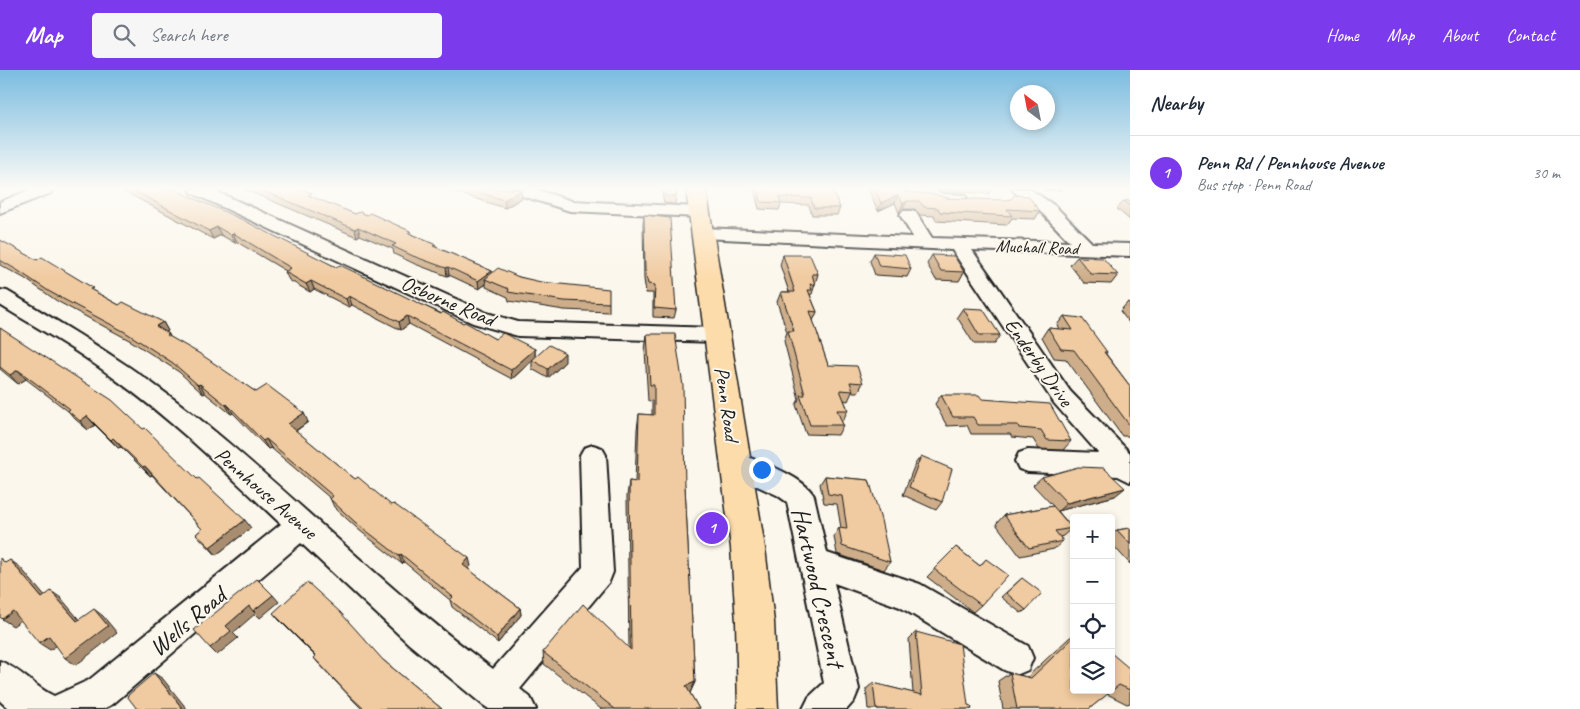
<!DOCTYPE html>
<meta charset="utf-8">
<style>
:root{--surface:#fff;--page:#f6f6f7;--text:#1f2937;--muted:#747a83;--line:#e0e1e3;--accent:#7c3aed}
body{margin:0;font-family:Caveat,sans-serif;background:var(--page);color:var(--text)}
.controls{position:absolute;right:15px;bottom:15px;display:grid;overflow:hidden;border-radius:5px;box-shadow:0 2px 8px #0003}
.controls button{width:45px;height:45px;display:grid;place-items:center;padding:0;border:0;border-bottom:1px solid var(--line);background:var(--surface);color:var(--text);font:25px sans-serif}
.compass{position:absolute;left:1010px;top:15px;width:45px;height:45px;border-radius:50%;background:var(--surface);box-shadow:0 2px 8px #0003;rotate:328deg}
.you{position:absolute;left:761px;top:399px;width:18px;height:18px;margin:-12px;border:4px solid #fff;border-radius:50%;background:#1a73e8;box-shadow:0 0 0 8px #1a73e833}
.badge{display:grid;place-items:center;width:32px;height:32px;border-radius:50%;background:var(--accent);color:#fff;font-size:16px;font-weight:700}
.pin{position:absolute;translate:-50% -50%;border:2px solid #fff;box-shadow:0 1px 5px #0006}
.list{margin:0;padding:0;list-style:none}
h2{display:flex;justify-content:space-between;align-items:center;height:65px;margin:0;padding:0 20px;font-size:21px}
h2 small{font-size:16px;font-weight:400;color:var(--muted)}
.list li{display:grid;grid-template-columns:32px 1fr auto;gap:15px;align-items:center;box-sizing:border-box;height:75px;padding:0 20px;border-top:1px solid var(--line)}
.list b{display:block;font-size:19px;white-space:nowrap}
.list p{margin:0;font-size:16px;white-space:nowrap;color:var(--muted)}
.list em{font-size:16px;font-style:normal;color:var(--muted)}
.icon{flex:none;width:28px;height:28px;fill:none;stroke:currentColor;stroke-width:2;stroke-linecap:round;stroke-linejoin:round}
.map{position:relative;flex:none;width:1130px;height:639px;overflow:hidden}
header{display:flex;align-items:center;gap:30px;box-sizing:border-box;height:70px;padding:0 25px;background:var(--accent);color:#fff}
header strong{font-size:24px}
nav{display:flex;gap:28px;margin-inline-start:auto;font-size:18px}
.search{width:350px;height:45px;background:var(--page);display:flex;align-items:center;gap:12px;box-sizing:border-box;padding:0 18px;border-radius:5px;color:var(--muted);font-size:19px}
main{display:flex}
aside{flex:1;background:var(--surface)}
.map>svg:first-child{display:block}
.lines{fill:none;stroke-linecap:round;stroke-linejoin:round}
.minor-casing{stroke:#1c1c1c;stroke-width:4}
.highway-casing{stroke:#1c1c1c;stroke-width:3}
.minor{fill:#fbf7ec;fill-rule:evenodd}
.highway{fill:#fddcac;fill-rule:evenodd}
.wall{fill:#ceae8a;stroke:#1c1c1c}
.shaded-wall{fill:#a88d70;stroke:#1c1c1c}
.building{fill:#f0caa0;stroke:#1c1c1c}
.labels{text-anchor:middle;stroke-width:4;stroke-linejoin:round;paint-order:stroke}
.far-street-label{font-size:18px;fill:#1c1c1c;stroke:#fbf7ec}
.street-label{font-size:21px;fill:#1c1c1c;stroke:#fbf7ec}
.near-street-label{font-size:25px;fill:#1c1c1c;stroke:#fbf7ec}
</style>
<header>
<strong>Map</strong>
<div class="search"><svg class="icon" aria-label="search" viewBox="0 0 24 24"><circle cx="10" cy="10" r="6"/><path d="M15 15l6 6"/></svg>Search here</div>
<nav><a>Home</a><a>Map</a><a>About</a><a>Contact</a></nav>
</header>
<main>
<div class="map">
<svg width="1130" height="639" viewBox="0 0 1130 639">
<rect width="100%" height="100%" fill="#fbf7ec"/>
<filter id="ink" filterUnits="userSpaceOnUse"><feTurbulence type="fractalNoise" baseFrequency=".02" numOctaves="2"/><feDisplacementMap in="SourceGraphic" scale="10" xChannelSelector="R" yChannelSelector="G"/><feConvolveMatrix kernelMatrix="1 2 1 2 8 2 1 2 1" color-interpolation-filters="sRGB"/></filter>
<g filter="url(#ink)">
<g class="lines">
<defs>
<path id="minor" d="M31,119H53L51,123L0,143V132Z
M190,119H211L487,243L518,252L717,258L725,260L728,265L725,270L717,272L518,266L473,253L192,123Z
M511,119H535L572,131L699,137L705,138L708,142L705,146L699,147L570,141L513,123Z
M905,119H929L944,124L965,125L967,129L965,133C945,138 926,129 907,123Z
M1011,119H1030L1055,136L1092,173L1130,174V186L972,180L1070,321L1130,383V412L1118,406L1028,402L1019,399L1015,391L1019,383L1028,380L1098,383L1054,333L952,180L703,168L697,167L694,163L697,159L703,158L913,167L900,145L903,141H915L932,168L1070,172L1043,144Z
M0,220L7,221C73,260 137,299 197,347C298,428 388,522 493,599L583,497L580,385L584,378L593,375L602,378L606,385L613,502L609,512L520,619L530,627L536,639H489L483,635L409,574L301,473L113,634L103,639H9L0,631V591C21,599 34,617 54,626L89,610L281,454C228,404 175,352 115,309C79,281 39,259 0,235Z
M735,383C757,390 804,406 814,426L827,483L920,514L1028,576L1033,588L1028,600L1016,605L1004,600L900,537L834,513L859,619L854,631L847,639H803L809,627L824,613L787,432L777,425L726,402L722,394L726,386Z"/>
<path id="highway" d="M686,119H706L765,478L774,552L778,639H738L736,552L731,478Z"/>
</defs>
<use href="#minor" class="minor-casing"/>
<use href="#highway" class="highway-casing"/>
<use href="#minor" class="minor"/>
<use href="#highway" class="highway"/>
</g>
<path class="wall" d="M120,119H173L336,197L463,253L495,269L535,279V288L565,292L548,308L532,299V291L512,309L409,254L401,260L352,235L349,237L314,219L310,222L289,210L285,202L286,201L237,172L235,173L221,165L213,169Z
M244,119H301L314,128L355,144L367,145L410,161L411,164L436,175V177L492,201V203L519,207L609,233V242L564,240L509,231L508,227L486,217V214L479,219L449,205L447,206L415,194L394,184L393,179L360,165L357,167Z
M449,119H518L522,128L505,138L458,123Z
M661,119H676V126L675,134L664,133Z
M754,119H832L840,138L837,145H812L809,135L781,134L779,140L759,139Z
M868,119H902L904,122L1040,141L1035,149L1012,148L1007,155L936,151L934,146L920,145L915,139H903L899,143L895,133L878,141Z
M939,119H991L989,124L938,120Z
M1043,119H1063L1062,120H1043Z
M1124,131H1130V150L1117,139Z
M644,145L676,240L674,248L653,247V223H646L644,209L643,154Z
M0,170L119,235L163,252L168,261L166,262L169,264L170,267L256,322L308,352L296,361L355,409L391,435L471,496L468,499L520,538L521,545L498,573L452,537L450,530L404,492L402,494L359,460L334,437L330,428L271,378L268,379L233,343L231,344L205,323L203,324L179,302L131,271L57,231L24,208L0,195Z
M874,183L911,199L907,207L875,205L870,191Z
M783,185L818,204L812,224L810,225L817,242L813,251L828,295L863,313L858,322H852L848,331L844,330L848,340L843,350H841L843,355L838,365L806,364L796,335L799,329L784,271L787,262L777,232L781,222H789L780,195Z
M932,185L964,202L959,211L936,210L927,194Z
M1077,187L1118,205L1111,214L1084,213L1070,195Z
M1128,232L1130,233V254L1120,241Z
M963,238L1000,265L994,274H974L957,247Z
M1064,246L1107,282L1106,284L1130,316V368L1129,366H1122L1066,289L1054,288L1042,267L1048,258L1059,259L1057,255Z
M0,258L197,409L251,458L216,485L196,464L202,459L152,405L150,406L121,377L118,378L95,355L88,360L75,349L68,341L26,309L18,314L0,299Z
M647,264L685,416L695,612L690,623L699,639H601L544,594L543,582L629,578L627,426L629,411L635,412L637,359L639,344L652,345V331H648L645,280Z
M941,325L982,329L1071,371L1063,380L1039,379L1033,369L1012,367L1010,364H971L967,355L947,356L935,334Z
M921,386L942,432L936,440L903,425L915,394Z
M825,406L869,410L890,492L884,500L837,484L834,466L839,458H841L837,434L824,433L820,414Z
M1042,407L1115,426L1058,441L1072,458L1063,466L1060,467L1063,471L1054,479L1020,486L996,454L1004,445L1053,436L1033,415Z
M1130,458V494L1111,473V464L1117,460Z
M956,477L980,496L986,489L981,535L973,542L927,507Z
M1022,508L1026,540L1021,543L1001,527Z
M273,543L383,590L442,639H362L354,631L319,594L314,588L315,586L279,550Z
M916,562L968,635L972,639H868L866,619L873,613L913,623L909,569Z
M1074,565V620L1130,599V633L1127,634L1107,624L1089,639H1003L998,611L1010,603L1027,607L1069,568Z"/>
<path class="shaded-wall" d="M521,120L522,128L505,138L504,130Z
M898,125L895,133L878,141L881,133Z
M907,131L903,139L899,143L903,134Z
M217,157L221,165L213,169L209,161Z
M358,157L360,165L357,167L355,159Z
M233,163L237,172L235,173L231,165Z
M448,197L449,205L447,206L446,198Z
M492,201L493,209H485L486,214L479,219L478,211Z
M311,211L314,219L310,222L306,214Z
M349,226L352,235L349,237L346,229Z
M407,246L409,254L401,260L399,252Z
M163,252L168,261L162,265L156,256Z
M535,279V288L512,309L511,300Z
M565,283V292L548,308V299Z
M18,300L26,309L18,314L10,305Z
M200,314L205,323L203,324L198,315Z
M227,334L233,343L231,344L226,335Z
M304,343L308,352L292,363L288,354Z
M87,346L95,355L88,360L80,351Z
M113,368L121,377L118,378L111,370Z
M266,369L271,378L268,379L263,371Z
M145,396L152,405L150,406L143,397Z
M1125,418L1115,426L1058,441L1067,433Z
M245,450L251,458L216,485L210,477Z
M401,484L404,492L402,494L399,486Z
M469,488L471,496L465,502L463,495Z
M10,490L20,497L52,535L42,528Z
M51,521L61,528L87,559L77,551Z
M273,525L279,532L260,548L253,541Z
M249,536L256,543L233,563L238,568L217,585L210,578L226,556Z
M520,538L521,545L498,573L497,567Z
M94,539L103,546L117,563L76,595L65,588Z
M13,541L24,548L13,556L2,549Z
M49,566L60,573L50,580L39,573Z
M154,603L163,609L187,639H183Z
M695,612L690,623L681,627L686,616Z"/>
<path class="building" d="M131,119H173L241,149L336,197L340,195L441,244L443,242L463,253L465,252L495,269L503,263L535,279L511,300L407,246L399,252L349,226L346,229L311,211L306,214L285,202L291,198L233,163L231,165L217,157L209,161Z
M259,119H301L312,123L308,125L355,144L360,142L367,145L370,143L410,161L408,163L436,175L433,176L492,201L478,211L448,197L446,198L413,186L392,176L396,174L358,157L355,159Z
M468,119H518L521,120L504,130Z
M663,119H676V126H665Z
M758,119H832L840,138H814L811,128L779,127L781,133L761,132Z
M875,119H902L904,122L934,124L947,128L1005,130L1011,129L1014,125L1028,126L1040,141L1007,139L1012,146L940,142L938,138L924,137L919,131H907L903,134L898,125L881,133Z
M1124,131H1130V136Z
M644,145L670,148L676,240L654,238L655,215L648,214L645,200Z
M0,170L37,190L42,187L93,218L90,219L119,235L123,232L163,252L156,256L169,264L167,265L202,285L256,322L267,315L304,343L288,354L355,409L358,407L391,435L394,434L469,488L463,495L520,538L497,567L450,530L453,527L401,484L399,486L355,452L330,429L333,426L266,369L263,371L227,334L226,335L200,314L198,315L173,293L125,262L50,222L17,200L0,190Z
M874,183L905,185L911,199L879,196Z
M783,185H810L818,204H812L815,215L810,214L812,220H808L817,242L810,241L828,295L857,296L863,313L850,312L853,321L840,320L848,340H837L843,355H810L800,325H805L788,261H794L781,222H795Z
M932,185L954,186L964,202L941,201Z
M1077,187L1103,188L1118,205L1091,204Z
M498,198L519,207L541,212L609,219V233L564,231L508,222L509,219L485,209Z
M963,238L983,239L1000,265H979Z
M1064,246L1082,248L1107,282H1104L1130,316V356L1074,280L1061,279L1048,258L1073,260Z
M0,258L112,330L143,359L145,358L197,409L199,408L245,450L210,477L196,464L202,459L145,396L143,397L113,368L111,370L87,346L80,351L68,341L70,339L18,300L10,305L0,297Z
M647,264H675L683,316L685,416L695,612L686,616L699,639H615L543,582L583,534L631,580L629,411L637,412L639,344L654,345V315H650Z
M549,275L565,283L548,299L532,290Z
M941,325H979L982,329L1050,334L1071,371L1047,370L1041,360L1019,358L1018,355H978L973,347H953Z
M921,386L952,399L942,432L909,417Z
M1078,397L1104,398L1125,418L1067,433L1042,407Z
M825,406L869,410L881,450L890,492L842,476L839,458L847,459L842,426L828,424Z
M1053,436L1072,458L1055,461L1063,471L1029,478L1004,445Z
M1130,458V474L1117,460Z
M956,477L980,496L986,489L1008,505L981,535L934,499Z
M0,488L5,493L10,490L42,528L51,521L77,551L94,539L108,556L65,588L49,566L39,573L13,541L2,549L0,547Z
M1022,508L1042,523L1026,540L1006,523Z
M257,509L273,525L253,541L249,536L226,556L231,561L210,578L194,560Z
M307,512L340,542L383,590L442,639H364L349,625L314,588L316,586L273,543Z
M916,562L960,574L968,635L971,636L972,639H876L873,613L922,625Z
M1074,567V620H1111V583L1130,599V620L1119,615L1089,639H1017L1010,603L1031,608Z
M154,603L183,639H137L127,626Z"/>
</g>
<linearGradient id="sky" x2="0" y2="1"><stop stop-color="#7bbce0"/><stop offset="0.57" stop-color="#fdfbf6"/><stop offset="1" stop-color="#fdfbf6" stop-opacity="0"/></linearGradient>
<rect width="1130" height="208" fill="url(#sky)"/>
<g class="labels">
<g class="far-street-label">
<text transform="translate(1037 177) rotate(2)" y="6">Muchall Road</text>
</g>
<g class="street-label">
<text transform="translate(448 231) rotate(23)" y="7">Osborne Road</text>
<text transform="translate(1039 292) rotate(55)" y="7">Enderby Drive</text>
<text transform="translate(727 334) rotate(82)" y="7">Penn Road</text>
<text transform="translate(266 423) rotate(41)" y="7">Pennhouse Avenue</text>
</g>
<g class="near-street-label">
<text transform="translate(819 517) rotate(77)" y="9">Hartwood Crescent</text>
<text transform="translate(187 551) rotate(-40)" y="9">Wells Road</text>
</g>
</g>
</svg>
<div class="controls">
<button>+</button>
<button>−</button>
<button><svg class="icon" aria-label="locate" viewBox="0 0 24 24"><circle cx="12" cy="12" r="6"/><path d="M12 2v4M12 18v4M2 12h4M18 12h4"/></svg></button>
<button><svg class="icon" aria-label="layers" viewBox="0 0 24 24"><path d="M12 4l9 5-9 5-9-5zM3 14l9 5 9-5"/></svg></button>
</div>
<svg class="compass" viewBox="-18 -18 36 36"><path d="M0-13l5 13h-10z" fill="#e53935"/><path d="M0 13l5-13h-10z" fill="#747a83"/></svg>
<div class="you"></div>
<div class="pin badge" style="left:712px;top:458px">1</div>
</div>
<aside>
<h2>Nearby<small></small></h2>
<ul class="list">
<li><span class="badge">1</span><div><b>Penn Rd / Pennhouse Avenue</b><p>Bus stop · Penn Road</p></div><em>30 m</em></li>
</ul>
</aside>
</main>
